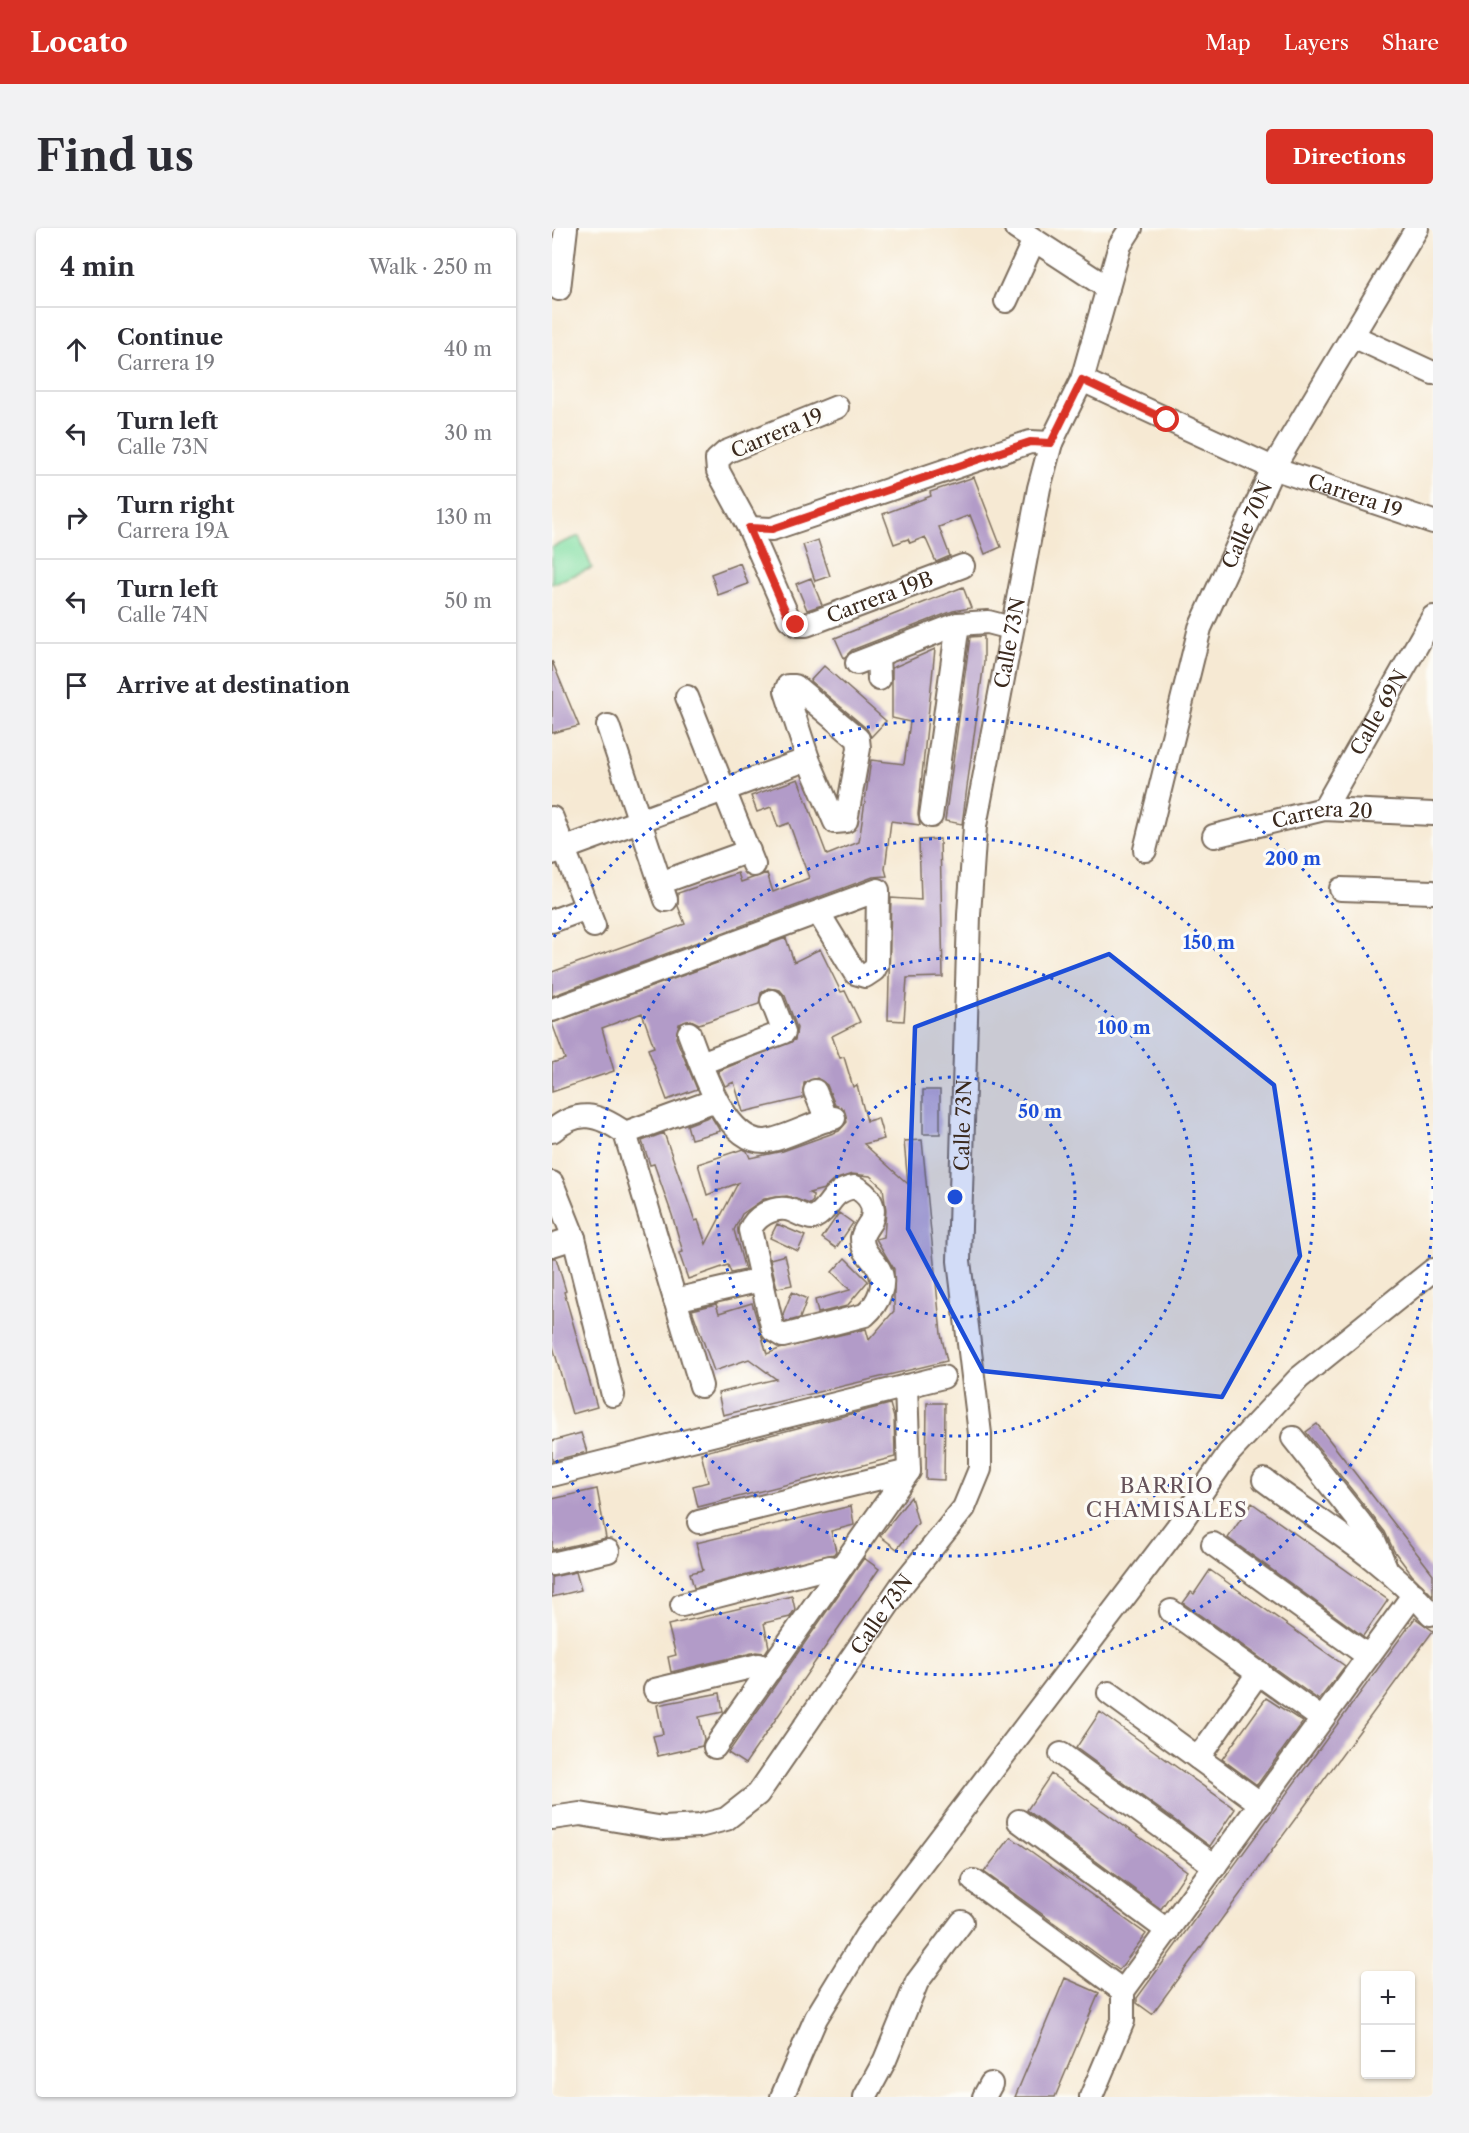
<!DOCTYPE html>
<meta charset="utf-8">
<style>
:root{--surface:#fff;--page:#f2f2f3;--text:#2b2b33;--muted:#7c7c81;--line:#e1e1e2;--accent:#d93025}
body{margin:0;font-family:"Libre Caslon Text",serif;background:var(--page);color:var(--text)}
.controls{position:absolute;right:18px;bottom:18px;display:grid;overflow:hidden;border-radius:6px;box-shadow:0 2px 4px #0004}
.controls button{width:54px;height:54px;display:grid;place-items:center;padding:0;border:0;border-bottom:2px solid var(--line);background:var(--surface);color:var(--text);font:30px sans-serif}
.stop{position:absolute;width:18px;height:18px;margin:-14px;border:4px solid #d93025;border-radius:50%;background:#fff}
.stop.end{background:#d93025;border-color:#fff;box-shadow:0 2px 6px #0008}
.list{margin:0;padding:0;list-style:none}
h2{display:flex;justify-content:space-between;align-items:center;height:78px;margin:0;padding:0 24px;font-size:26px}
h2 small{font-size:20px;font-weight:400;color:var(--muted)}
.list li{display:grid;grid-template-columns:39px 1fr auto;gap:18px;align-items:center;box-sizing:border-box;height:84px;padding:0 24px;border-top:2px solid var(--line)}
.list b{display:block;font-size:22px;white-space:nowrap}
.list p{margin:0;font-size:20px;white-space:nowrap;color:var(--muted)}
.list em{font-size:20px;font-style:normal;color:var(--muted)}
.icon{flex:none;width:33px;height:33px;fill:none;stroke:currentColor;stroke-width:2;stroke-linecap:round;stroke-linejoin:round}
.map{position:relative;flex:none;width:881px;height:1869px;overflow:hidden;border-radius:6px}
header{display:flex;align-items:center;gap:36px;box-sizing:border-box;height:84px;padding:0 30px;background:var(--accent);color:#fff}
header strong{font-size:28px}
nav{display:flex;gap:33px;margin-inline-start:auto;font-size:21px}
.intro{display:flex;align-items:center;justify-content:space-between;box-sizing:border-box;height:144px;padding:0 36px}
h1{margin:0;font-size:42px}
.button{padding:15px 27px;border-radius:6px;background:var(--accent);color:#fff;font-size:21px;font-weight:700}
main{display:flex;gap:36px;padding:0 36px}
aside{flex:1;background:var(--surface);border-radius:6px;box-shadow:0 2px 4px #0004}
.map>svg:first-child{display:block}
.green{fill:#85dfa5;stroke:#608462;stroke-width:1.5}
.building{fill:#b29bc8}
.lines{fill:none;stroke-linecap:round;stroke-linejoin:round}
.minor-casing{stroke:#7c6d5d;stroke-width:26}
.minor{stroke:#fff;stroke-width:22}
.route{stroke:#d93025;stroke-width:8}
.marked{fill:#1d4ed8;fill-opacity:0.2;stroke:#1d4ed8;stroke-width:4.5;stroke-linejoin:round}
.ring{fill:none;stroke:#1d4ed8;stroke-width:3;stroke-dasharray:3 6}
.labels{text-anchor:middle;stroke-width:6;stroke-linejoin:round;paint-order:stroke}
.street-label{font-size:20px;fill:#3b2a1e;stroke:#fdfcf7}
.neighbourhood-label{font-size:21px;letter-spacing:1.5px;fill:#65525a;stroke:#fdfcf7}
.centre{fill:#1d4ed8;stroke:#fdfcf7;stroke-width:3}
.ring-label{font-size:18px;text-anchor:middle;font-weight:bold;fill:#1d4ed8;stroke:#fdfcf7;stroke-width:6;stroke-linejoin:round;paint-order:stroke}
</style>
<header>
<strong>Locato</strong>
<nav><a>Map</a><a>Layers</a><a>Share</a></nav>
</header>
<div class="intro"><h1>Find us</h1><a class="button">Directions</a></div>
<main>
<aside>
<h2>4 min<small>Walk · 250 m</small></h2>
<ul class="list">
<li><svg class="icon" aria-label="ahead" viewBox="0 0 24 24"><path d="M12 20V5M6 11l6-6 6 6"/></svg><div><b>Continue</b><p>Carrera 19</p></div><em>40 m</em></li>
<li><svg class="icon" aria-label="left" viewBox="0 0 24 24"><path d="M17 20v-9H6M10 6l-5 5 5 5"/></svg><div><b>Turn left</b><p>Calle 73N</p></div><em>30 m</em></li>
<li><svg class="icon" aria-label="right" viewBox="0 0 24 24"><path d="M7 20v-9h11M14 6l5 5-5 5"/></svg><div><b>Turn right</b><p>Carrera 19A</p></div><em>130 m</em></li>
<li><svg class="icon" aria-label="left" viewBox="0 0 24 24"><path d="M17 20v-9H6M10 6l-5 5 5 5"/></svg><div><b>Turn left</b><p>Calle 74N</p></div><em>50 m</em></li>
<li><svg class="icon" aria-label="arrive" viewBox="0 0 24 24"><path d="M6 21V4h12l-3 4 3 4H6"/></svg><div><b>Arrive at destination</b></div></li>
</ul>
</aside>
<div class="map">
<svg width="881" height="1869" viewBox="0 0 881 1869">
<rect width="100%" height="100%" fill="#fdfcf7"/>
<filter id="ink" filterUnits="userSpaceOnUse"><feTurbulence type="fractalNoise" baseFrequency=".0167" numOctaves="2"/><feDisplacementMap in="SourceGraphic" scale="12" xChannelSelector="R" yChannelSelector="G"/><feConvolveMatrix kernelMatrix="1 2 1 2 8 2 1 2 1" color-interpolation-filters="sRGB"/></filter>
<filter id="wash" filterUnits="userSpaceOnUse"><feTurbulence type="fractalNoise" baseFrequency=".008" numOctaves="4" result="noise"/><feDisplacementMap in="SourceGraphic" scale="24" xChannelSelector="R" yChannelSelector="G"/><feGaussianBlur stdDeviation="1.35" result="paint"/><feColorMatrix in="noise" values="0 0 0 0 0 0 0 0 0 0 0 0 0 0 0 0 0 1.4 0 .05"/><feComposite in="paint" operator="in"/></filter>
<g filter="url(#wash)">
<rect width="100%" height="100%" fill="#f6e9d3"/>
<path class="green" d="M27,308L40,340L0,356V319Z"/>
<g id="blocks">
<path class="building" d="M422,249L449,319L433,326L418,287L387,299L398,328L384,334L373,309L358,315L356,311L342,316L331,286L379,268L378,264Z
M266,312L278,348L263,353L251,317Z
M188,335L196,356L166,367L159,346Z
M259,350L270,377L255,382L244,356Z
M411,359L419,380L401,383L300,422L292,430L283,410Z
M432,408V434L410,596L393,593L418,409Z
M383,421L366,586L368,597L339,593L333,641L335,648L321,649L0,768V744L133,696L126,678V665L186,645L189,654L215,645L221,664L257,650L237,595L226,599L219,579L205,584L199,568L246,551L275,627L307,614L319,532L352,536L358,494L340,490V440Z
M0,433L27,498L0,505Z
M272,438L334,493L319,509L315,501L258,453Z
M388,611L391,749L355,750L352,793L336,792L339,670L369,672L367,612Z
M234,710L242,734L268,721L289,764L293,763L308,794L280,808L288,830L292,829L301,859L305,857L315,893L326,890L332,911L312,916L356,956L352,913L370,912L389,1106L395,1133L171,1187L166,1165L224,1151L197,1131L162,1143L140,1082L164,1076L167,1085L200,1075L215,1126L227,1121L314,1101L317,1112L342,1083V1041L324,1011L332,1009L334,982L331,960L318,948L300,946L282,952L272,961L257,965L261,967V973L258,976L235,968L212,971L190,986L182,1002L193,1042L179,1045L176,1037L136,1051L127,1025L131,1024L120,987L102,936L98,937L90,913L112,905L143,993L146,992L154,1016L186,955L155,967L146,936L191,921L195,923L198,930L231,923L287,903L295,894L292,881L283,877L275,857L265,850L252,855L251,870L191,884L182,854L173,858L166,843L243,812L245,800L233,768L228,762L216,760L209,765L207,776L147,796L139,792L127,796L124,810L145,861L115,872L96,821L102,819L90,785L50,800L62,843L0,864V835L13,831L0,795Z
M371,862H388V906H371Z
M159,888L168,903L139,911L135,897Z
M287,985L301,995L284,1020L270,1010Z
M225,996L253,1008L246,1023L218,1010Z
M233,1027L240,1057L225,1060L218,1031Z
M0,1030H4L14,1063L12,1064L45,1179L20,1186L0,1115Z
M293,1030L316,1053L295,1078L266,1085L263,1072L298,1062L280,1044Z
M240,1064L255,1071L248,1090L233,1094L231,1086Z
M375,1175H393L392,1252L374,1251Z
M338,1176L342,1190L343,1229L146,1279L141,1258L156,1254L149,1225Z
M765,1196L881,1346V1368L860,1347L842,1323L833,1304L754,1204Z
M29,1205L35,1224L0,1233V1213Z
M45,1261L54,1310L0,1322V1271Z
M359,1269L366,1295L345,1321L328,1308Z
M700,1275L836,1372L811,1408L676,1310Z
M299,1278L302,1297L279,1303L284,1323L282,1326L142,1360L138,1345L151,1342L144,1315Z
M312,1330L327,1341L193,1536L176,1525Z
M658,1342L793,1438L767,1472L631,1375L639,1364L642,1366Z
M24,1344L29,1362L0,1369V1349Z
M240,1368L243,1381L238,1389L212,1395L217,1419L213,1425L204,1424L119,1444L116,1429L124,1427L116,1397Z
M863,1390L881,1403L600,1786L585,1775V1770Z
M168,1465L171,1484L147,1489L152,1511L150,1518L106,1528L101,1508L111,1506L105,1477Z
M714,1470L751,1494L705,1557L670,1531Z
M548,1484L683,1581L658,1618L524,1520Z
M499,1546L635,1643L609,1681L475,1582Z
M459,1609L594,1706L567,1742L432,1644Z
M513,1750L547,1765L503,1869H463Z"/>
</g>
</g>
<g filter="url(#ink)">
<use href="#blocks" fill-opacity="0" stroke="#7c6d5d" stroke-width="1.5"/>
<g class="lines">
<defs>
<g id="minor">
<path d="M464,0L556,60"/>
<path d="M7,61L14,0"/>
<path d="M454,73L482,12"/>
<path d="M803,109L881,145"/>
<path id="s1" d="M530,152L721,240L881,294"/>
<path id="s2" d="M285,179L174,224L165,232L166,243L197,300L237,391L245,397H254L411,338"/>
<path d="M197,300L220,301L478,214L499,215"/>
<path d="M326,427L327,451"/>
<path d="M305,435L406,396L436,394L459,400"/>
<path d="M236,458H243L306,511L307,520L294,593L283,594L256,531L234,463Z"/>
<path d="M135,469L202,637"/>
<path d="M56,498L114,672"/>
<path id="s3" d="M772,581L881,389"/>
<path d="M379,588L406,396"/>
<path d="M0,590L42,698"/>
<path id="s4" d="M662,608L772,581L881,586"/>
<path id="s5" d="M593,622L648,400L721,240L865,0"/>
<path d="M0,625L256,531"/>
<path d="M108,655L197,623"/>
<path d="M789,661L881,664"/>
<path d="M0,693L35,680"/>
<path d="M0,782L326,662L325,736L322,742L313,748L303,745L266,684"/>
<path d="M137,805C149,835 171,913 212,913C229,913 262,894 282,890"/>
<path d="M149,835L232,804L220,773"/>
<path d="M263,863L275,892"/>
<path d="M0,903C26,881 45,885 73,905L149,1158"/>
<path d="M73,905L164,872"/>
<path d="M0,955L22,1010L61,1167"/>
<path d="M303,959C316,966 325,977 319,993C316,998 311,1004 310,1010C310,1023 318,1028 325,1038C337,1054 326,1076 313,1087L231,1108L221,1102L198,1002C203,989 220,979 234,981C243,982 251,990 261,990C280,981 276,963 303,959Z"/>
<path d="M0,1017L22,1010"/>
<path d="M123,1072L209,1052"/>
<path d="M741,1210L822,1312L835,1342"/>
<path d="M0,1247L391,1149"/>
<path d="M712,1252C768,1294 833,1332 879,1386"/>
<path d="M147,1294L357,1243"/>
<path d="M661,1316L816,1428"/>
<path d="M0,1336L56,1323"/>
<path d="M130,1377L278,1339L287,1342"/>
<path d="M619,1383L770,1491"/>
<path d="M103,1462L207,1437L218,1442"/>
<path d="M557,1465L709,1576"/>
<path d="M163,1519L357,1243L354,1158"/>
<path d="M509,1526L663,1638"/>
<path d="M646,1530L707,1444"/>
<path id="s6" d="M0,1590L28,1586L112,1600L147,1598L174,1591L206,1566L349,1358L412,1280L428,1241V1206L407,1033L417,687L423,598L487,260L499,215L530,152L568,17L579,0"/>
<path d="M467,1593L616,1703"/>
<path d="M422,1653L571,1763"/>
<path d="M230,1869L264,1790L314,1708L624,1301L677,1225L747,1150L881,1042"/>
<path d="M313,1869L333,1832L365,1754L410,1694"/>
<path d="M432,1869L439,1856"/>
<path d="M539,1869L571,1793V1763L862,1366"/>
</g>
</defs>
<use href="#minor" class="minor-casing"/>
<use href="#minor" class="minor"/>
</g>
</g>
<g class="lines" filter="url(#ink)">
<path class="route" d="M244,397L237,391L197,300L220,301L478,214L499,215L530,152L615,192"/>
</g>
<path class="marked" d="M557,726L722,857L748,1028L670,1169L431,1143L356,1001L363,799Z"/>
<g class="ring">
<circle cx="403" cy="969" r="120"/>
<circle cx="403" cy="969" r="239"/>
<circle cx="403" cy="969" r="359"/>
<path d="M881 973A478 478 0 0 1 2 1229M2 709A478 478 0 0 1 881 965"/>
</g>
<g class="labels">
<g class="street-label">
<text transform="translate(225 205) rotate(-23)" y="7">Carrera 19</text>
<text dy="7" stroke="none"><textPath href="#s1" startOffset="297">Carrera 19</textPath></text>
<text dy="7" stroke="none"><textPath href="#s5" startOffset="342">Calle 70N</textPath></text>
<text dy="7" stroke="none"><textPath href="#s2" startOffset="405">Carrera 19B</textPath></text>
<text dy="7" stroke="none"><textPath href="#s6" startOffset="1443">Calle 73N</textPath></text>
<text dy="7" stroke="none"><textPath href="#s3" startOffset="111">Calle 69N</textPath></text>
<text dy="7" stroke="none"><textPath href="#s4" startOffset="111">Carrera 20</textPath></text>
<text dy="7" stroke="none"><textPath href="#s6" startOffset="957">Calle 73N</textPath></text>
<text dy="7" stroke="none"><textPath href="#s6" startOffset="435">Calle 73N</textPath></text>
</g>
<g class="neighbourhood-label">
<text x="615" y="1265">BARRIO<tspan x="615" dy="24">CHAMISALES</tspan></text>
</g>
</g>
<circle cx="403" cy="969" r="9" class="centre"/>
<g class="ring-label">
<text x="741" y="637">200 m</text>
<text x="657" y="721">150 m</text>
<text x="572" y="806">100 m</text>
<text x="488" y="890">50 m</text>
</g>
</svg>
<div class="controls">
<button>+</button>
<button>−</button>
</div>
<div class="stop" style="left:615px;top:192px"></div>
<div class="stop end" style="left:244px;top:397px"></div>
</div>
</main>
